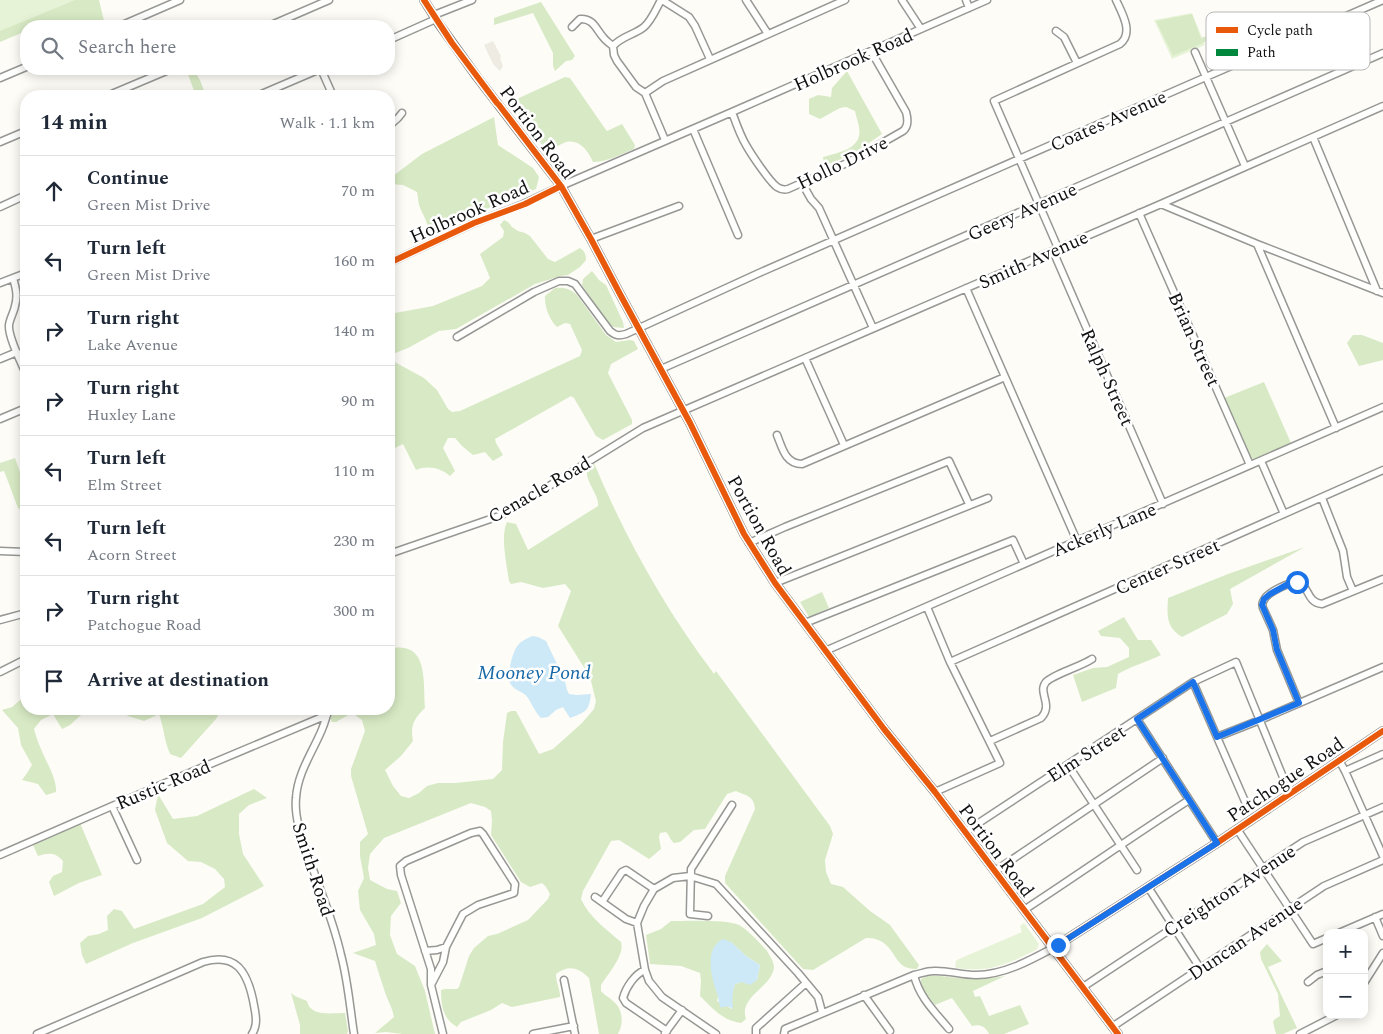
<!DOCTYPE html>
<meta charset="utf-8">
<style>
:root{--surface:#fff;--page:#f2f2f3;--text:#1f2937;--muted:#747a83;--line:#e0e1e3}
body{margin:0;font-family:Spectral,serif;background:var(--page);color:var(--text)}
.controls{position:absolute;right:15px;bottom:15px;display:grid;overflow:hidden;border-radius:10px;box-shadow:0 2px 12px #0003}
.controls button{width:45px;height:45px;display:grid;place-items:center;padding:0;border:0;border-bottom:1px solid var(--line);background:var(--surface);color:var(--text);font:25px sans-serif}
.stop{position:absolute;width:15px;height:15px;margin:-11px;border:4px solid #1a73e8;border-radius:50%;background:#fff}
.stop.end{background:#1a73e8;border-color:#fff;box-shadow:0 1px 5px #0008}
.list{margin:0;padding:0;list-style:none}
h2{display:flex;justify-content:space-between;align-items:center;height:65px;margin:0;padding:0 20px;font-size:21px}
h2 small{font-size:16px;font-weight:400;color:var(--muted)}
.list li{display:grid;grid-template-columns:32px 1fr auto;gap:15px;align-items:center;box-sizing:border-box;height:70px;padding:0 20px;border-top:1px solid var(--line)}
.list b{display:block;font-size:19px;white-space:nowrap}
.list p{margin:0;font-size:16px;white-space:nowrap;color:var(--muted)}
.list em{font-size:16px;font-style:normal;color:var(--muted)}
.icon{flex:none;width:28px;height:28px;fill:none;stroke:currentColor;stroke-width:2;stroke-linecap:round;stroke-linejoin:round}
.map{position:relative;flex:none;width:1383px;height:1034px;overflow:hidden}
.search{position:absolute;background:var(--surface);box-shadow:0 2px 12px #0003;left:20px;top:20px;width:375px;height:55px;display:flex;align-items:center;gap:12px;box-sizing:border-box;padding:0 18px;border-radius:20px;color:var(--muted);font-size:19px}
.panel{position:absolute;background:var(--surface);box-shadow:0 2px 12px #0003;left:20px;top:90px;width:375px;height:625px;border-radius:20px}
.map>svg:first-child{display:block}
.green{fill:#e7f3d7}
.forest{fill:#d8eac5;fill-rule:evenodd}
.plaza{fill:#edebe2}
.water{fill:#cde8f7}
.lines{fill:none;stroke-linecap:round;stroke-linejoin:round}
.minor-casing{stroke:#979795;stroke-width:9}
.major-casing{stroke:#858482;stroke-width:10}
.minor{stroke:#fffffe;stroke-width:6}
.major{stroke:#ede9dc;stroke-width:8}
.quiet{stroke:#00873e;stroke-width:5;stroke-dasharray:10 5;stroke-linecap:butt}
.cycleway-casing{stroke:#fff;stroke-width:9}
.cycleway{stroke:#e8590c;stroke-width:6}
.route{stroke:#1a73e8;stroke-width:6}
.labels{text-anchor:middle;stroke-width:5;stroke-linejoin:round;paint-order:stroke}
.street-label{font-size:19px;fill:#111;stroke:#fff}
.water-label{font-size:20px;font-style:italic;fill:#1768a6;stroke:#fff}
.key{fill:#fff;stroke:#b8b8b8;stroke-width:1}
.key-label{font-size:14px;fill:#111}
</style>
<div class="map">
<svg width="1383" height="1034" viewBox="0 0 1383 1034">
<rect width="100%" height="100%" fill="#fdfcf7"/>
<path class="green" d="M0,0H81L0,34Z
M1192,13L1205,45L1172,59L1154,20Z
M1024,923L1039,944L1037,949L1034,951C1013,961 994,971 970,969C964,969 960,969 955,967L956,961L959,959L1022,932L1020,926Z"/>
<path class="forest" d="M75,0H99L104,21L109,24L103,26H56L53,23C44,23 36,26 26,26V31L0,42V31Z
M541,2L575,56L572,60L566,61L555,71L553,66V53L533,13L494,25V18Z
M1192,14L1201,38L1221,31L1203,43L1173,56L1156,21Z
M186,69H193L200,80L206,96H196Z
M847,71L882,134L853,154L824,166L823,157C839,152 863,149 859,127C858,122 856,116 855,111L846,107L840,108L820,119L809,114V99L818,95L831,97L832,88Z
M565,77L570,78L606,130L607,131L622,124L635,145L634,149C621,154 607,162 593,162C588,151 580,139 566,142C560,144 554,149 547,151L508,103Z
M494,117L498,145L533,168L539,177L536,189L495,205L427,237C431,224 423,217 419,205C418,201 418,196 417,192L403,185L389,184V179L422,154Z
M504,220L508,222L512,227L518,231L525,233L530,236L548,259L555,262L580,248C585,251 586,255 586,260L580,267L568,275L561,276L535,284L456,329L439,331L408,348L393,354L390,357L391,360L424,378L437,390L448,409L452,412L460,411L580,356L582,350L570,324L565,323L557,327C550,321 544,306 545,296L555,288C564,287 571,289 577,295L606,335L616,342L630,340L634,341L638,349L611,364L608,373L632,420V424L603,440L596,436L574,398L571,396L495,439L496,443L503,455L493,461L485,452L473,455L462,446L455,438H448L443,448L455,471L450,476C440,468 429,465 416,470L403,444L389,451V318L395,313L433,306L482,286L490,278L480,254L503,237L504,231L500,225Z
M592,271L599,280L606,285L623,322L624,328L613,327L608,323L582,285L583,279Z
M1353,335H1362L1383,343V360L1359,366L1347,343Z
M1264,382L1291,443L1254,459L1251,458L1224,398Z
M15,458L26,489V512H23L18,508L4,471L0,472V463Z
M594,463C624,535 665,609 712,671L714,674L716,671L830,826L833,834L825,860L826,872L831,884L843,887L870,911L883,920L890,925L919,965L917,969C897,970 897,954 885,944C879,939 873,938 866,938L813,970L803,969L725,883V876L755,809C754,796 747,796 736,791L727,794L705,829L694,830L680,842L674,843C670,840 670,836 666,832L660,833L659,837L661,849L649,859L619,840L611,841L583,891L581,899C589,917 606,929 621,942C625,955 608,974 601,985V991C604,995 609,997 613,1001C623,1009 624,1023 618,1034H599L589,978C578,967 568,965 556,974C556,983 560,989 560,997L512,1007L502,1003L491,1010L461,1022L457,1027C443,1019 441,1006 441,990L445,989H457L459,987L469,956L474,948L488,936L497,934L528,920L548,899L550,894L546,887L542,883L530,887L521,882L491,835L492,821L491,811L485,807L471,803L384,838L370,854L368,868L370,880L387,889L397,891L401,903L391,916L390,935L397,954L415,966L425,991L435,1034H402L386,1032L375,1033L394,1017C392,1006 387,1000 384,989C381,980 378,971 375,961L353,953L376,945L374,934L360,910L358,891L364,878L360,856V842L368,834L351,776V769L365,731L362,720L355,715L350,714L336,722H332L329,716L331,709H389V649C429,639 423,682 425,708C414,719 410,725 413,741L401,756L385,770L393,786L401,796L409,798L419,793L427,786L438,783H455L493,779L502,770L503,742L507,713L511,711H516L539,754L553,749L582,723L594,709L596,701L590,677L558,626L571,591L565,584L543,588L521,582L511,584L509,581C507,566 500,536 507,522L516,524L528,550L598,506C600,495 582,478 588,468C589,466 592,465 594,463Z
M1305,547L1230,589L1233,604L1227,614L1182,637C1166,627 1167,616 1168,598L1228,574Z
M822,592L829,608L809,617L800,602Z
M1124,617L1138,640H1151L1161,655C1147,662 1131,666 1118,674L1116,688L1082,702L1073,675L1093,668L1107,667L1129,657V648L1120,638L1101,636L1098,631Z
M26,695V709H118L101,710L81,715L70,725L62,729L53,714L41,720L34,729C36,736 38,743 41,749C46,762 57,778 56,792L46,795L38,784L22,780L27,773L32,765L21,745L18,728L2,710L12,707Z
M120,709H240L241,711L221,710L216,719L181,758L170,754C164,740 164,728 159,714L144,721L128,716Z
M254,789L267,798L249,805L239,814V834L243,854L264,886L202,918L133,943L86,964L82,955L80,943L88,936L99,934L108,930L107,916L114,909L122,911L134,929L203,904L225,887L224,879L215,869L201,862L188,861L167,843L155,810L158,794L173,819L197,816Z
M80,823L102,875L79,883L54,896L49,882L53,876L62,872L63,861C54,852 50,853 38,856L33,845Z
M671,921C686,921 726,919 739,925C746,928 762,945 767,951C771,958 776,964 773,972C766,990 739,998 746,1019L741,1023C723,1021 712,1008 700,996L701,981L700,973L681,966L650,964L646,935L661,929ZM731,942L746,956L760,965L757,980L742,982L735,984L732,993V1009L717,1001Z
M1267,944L1282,961L1268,967L1297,1028L1283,1034H1276L1273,1022L1275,1019L1280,1016L1278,994L1261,959L1260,952Z
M930,975C956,978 979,981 1005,976L973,991L975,997L980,996L989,1016L1020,1005L1029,1024L1004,1034H989C985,1026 980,1024 972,1026L952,998L935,1005C928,997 920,990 921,979Z
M291,993L295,996L307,1001C310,1017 331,1013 345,1013L348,1031L347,1034H300V1025Z"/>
<path class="plaza" d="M493,41L501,56L500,58L503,66L500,71L493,64L484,45Z"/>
<path class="water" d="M532,636L538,637L546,641L565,681L567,690L569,694L577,695L591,694C589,711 586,712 570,718L563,707L556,710L548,717L541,718C535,712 532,704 528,698C524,691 515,692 510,683C507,676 512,654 516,648C519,642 526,639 532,636Z
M723,939L731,942L746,956L760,965L757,980L750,985L742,982L735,984C732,994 732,1000 733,1009C728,1006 726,1006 721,1008C718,1002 719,999 717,993C711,977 704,948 723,939Z"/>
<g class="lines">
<defs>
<path id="minor" d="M661,0C656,9 652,20 644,27C634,35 622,36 613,46L614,55L617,61L636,87L645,93L665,140
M662,0L689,17L695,26L710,59
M746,0L768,34
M902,0L921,29
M966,0L969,8
M434,15L472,0
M120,26L180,0
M269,26L329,0
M572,27L580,19C593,18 596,29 603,37C606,41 609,43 613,46
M1056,31L1064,37L1077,63
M389,40L436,19
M1195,52L1245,166
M321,69L333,96
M0,78L26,67
M645,93L663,81L845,0
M107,96L171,69
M257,96L320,69
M732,112C736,123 740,135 746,145C751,154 769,181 777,187C780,189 784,190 788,189L847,163L903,131C909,126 908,119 906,112L871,51
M389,126L398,118L402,113
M693,129L738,235
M1313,137L1377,291
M0,142L26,131
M802,183L811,199L819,208L873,328
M1161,204L1257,244L1383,293
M0,207L26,195
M1139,213L1250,465
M591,239L679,206
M1257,244L1336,428
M1058,248L994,101L1120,44C1134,33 1122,13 1116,0
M1053,251L1163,504
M389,263L474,223L521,205L561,186L732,112L987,0
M13,278C16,288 18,296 15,306C14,312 10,318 9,325C8,337 21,362 26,374
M0,283L26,273
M966,288L1077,541
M457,337L534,292L559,281H568L575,284L610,331C616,336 619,336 626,334L759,273L1206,77L1383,0
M805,358L844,445
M0,359L17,352
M661,369L1383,53
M0,419L26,408
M777,435C782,447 785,464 802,464L1005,377
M1261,461L1284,514
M1322,498L1343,551L1347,577L1353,591
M749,543L785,527L949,461L969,504
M0,551L26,552
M389,554L502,515L643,428L1161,204L1383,106
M775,583L988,498
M927,607L950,662L1000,763L935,792
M0,620L26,613
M805,623L1013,540L1024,564
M825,651L1383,407
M950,662L1383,470
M0,672L26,659
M1193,682L1247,806
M1299,703L1277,650L1273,630L1263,608C1262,604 1262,603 1264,600C1267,593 1291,580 1299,583C1310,587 1306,602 1322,604L1383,579
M328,709C323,740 298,765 296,798C294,819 303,841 310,861C321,892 334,923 341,955C348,981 350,1008 354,1034
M1137,719L1217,843
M1217,737L1260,720L1383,667
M990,741L1041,718C1054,704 1037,693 1046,682C1054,674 1080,667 1092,659
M1339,760L1345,771L1383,856
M1068,765L1137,870
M1345,771L1383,754
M112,806L137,860
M1237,829L1313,944L1327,938
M965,832L1193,682L1236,662L1285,782
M0,855L158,786L327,715
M995,871L1163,758
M1148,887L1200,968
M595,897L626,919L637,923
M602,902L622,872L626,870L654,889
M1024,910C1079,874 1133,836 1189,800
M708,916L690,914L691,869L732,805
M1375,917L1383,936
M1339,933L1383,914
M425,951L437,950L446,947
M645,970C635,974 626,987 623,998L626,1003L667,1031
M914,975C919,997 935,1012 949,1029
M564,980L575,1034
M1308,982L1317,975L1327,971
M1364,983L1383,953
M431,985L443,962L446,947L463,914L478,905L514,893L515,884L483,834L480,831L471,833L406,861L400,866L401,875L431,969V985L443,1034
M1083,987L1303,842L1383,807
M864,995L890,1031
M1112,1027L1324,886L1383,860
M665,1033L682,1010
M37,1034L203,962C236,952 247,972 253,1000C255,1012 259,1023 252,1034
M533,1034L574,1026
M716,1034L662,997L649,981L645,970L637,923L644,906L654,889L673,878L690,876L716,884L798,973L818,997L822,1012
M756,1034V1028L806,983
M784,1034L785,1029L914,975C920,974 927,971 933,971C947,970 961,975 976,975C1003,975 1029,961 1053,948
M1300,1034L1337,1015"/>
<path id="major" d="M424,0L439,24L477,77L561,186L591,239L621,296L690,423L744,534L775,583L884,729L935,792L1118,1034
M1053,948L1217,843L1383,731"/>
</defs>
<use href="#minor" class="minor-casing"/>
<use href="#major" class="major-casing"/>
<use href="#minor" class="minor"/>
<use href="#major" class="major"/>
<path class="quiet" d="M1285,782L1287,781L1290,786"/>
<defs>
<path id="cycleway" d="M424,0L452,43L497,103
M499,105L561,186L591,239L621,296L690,423L744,534L775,583L884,729L935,792L1118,1034
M389,263L474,223L525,204L561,186
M1053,948L1217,843L1383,731"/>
</defs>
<use href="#cycleway" class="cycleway-casing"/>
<use href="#cycleway" class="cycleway"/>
</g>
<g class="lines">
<path class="route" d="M1058,945L1217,843L1137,719L1193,682L1217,737L1299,703L1277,650L1273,630L1262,605L1264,599L1270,594L1290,583L1297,582"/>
</g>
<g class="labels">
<g class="street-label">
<text transform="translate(853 59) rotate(-24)" y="7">Holbrook Road</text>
<text transform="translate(1108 120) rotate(-24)" y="7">Coates Avenue</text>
<text transform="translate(538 132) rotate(53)" y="7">Portion Road</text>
<text transform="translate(842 162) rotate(-26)" y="7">Hollo Drive</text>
<text transform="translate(469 211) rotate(-24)" y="7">Holbrook Road</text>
<text transform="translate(1022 211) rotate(-24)" y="7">Geery Avenue</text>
<text transform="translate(1033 259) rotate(-24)" y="7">Smith Avenue</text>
<text transform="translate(1195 339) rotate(66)" y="7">Brian Street</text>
<text transform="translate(1108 377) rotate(66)" y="7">Ralph Street</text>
<text transform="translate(539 489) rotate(-30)" y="7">Cenacle Road</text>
<text transform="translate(760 525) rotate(61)" y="7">Portion Road</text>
<text transform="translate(1104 529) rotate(-23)" y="7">Ackerly Lane</text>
<text transform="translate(1167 566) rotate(-24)" y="7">Center Street</text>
<text transform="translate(1086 753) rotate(-33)" y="7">Elm Street</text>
<text transform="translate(1285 779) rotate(-34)" y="7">Patchogue Road</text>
<text transform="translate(163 784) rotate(-23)" y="7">Rustic Road</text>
<text transform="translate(997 850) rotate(53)" y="7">Portion Road</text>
<text transform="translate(314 869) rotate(72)" y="7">Smith Road</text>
<text transform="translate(1229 890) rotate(-33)" y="7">Creighton Avenue</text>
<text transform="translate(1245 938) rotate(-34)" y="7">Duncan Avenue</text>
</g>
<g class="water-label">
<text x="534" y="679">Mooney Pond</text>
</g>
</g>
<rect x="1206" y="12" width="164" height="58" rx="8" class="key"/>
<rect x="1216" y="27" width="22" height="6" fill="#e8590c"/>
<rect x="1216" y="49" width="22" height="7" fill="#00873e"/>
<g class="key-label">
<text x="1247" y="35">Cycle path</text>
<text x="1247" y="57">Path</text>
</g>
</svg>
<div class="controls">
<button>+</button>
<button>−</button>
</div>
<div class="stop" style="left:1297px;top:582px"></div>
<div class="stop end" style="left:1058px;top:945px"></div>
<div class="search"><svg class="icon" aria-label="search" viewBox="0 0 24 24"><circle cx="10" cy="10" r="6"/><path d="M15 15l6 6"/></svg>Search here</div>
<section class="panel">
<h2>14 min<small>Walk · 1.1 km</small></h2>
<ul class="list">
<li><svg class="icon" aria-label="ahead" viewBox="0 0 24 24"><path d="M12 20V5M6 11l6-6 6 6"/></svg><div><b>Continue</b><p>Green Mist Drive</p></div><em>70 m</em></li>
<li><svg class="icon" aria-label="left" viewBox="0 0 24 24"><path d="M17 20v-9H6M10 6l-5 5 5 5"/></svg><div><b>Turn left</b><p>Green Mist Drive</p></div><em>160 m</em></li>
<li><svg class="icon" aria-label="right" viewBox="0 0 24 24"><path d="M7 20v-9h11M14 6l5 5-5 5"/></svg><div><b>Turn right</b><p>Lake Avenue</p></div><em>140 m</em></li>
<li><svg class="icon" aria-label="right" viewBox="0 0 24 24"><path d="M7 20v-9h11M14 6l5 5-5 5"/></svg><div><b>Turn right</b><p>Huxley Lane</p></div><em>90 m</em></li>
<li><svg class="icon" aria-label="left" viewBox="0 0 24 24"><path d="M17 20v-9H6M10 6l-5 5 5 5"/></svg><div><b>Turn left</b><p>Elm Street</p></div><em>110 m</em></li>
<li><svg class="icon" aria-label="left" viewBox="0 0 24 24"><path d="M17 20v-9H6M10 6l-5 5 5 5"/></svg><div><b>Turn left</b><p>Acorn Street</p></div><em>230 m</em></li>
<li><svg class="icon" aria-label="right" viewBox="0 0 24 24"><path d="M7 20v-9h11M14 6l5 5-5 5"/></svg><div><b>Turn right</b><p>Patchogue Road</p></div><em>300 m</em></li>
<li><svg class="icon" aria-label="arrive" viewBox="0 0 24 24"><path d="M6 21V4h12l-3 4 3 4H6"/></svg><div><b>Arrive at destination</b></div></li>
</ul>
</section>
</div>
